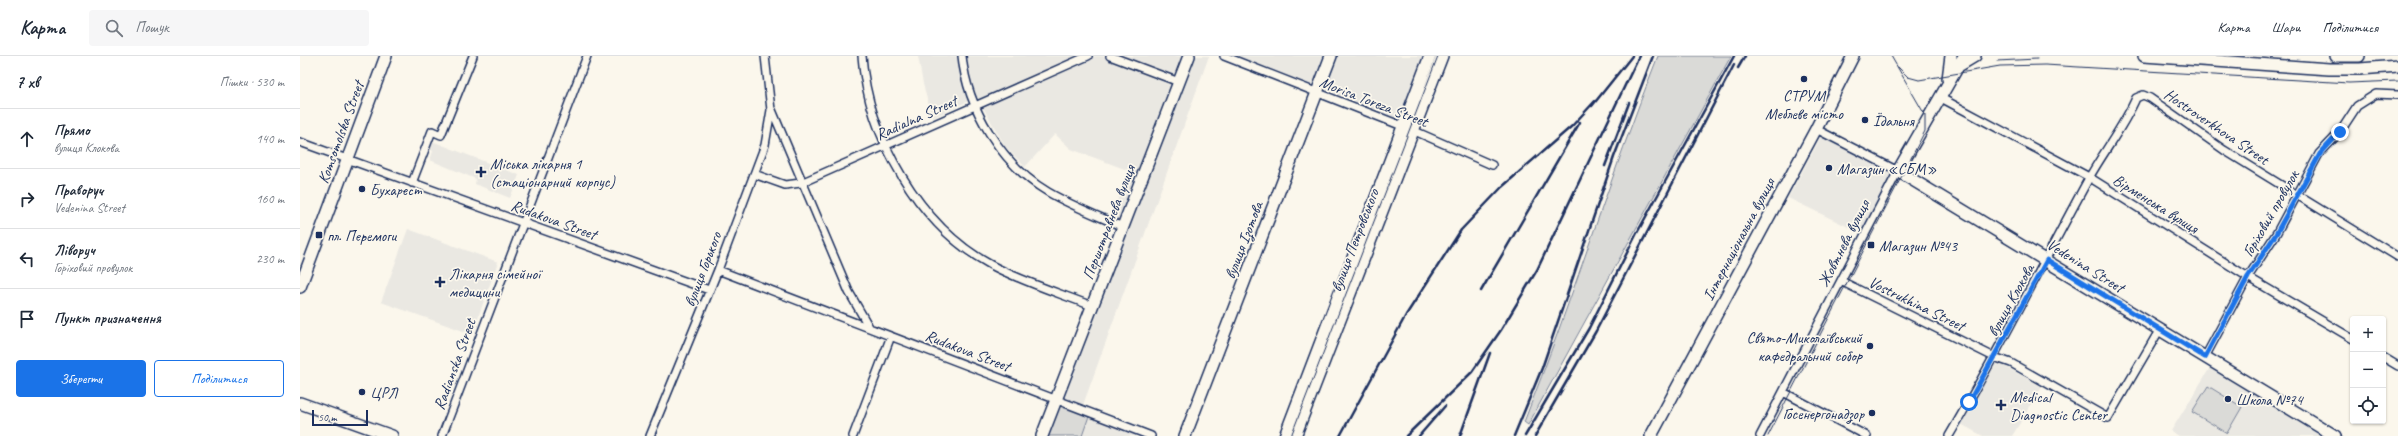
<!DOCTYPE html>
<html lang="uk">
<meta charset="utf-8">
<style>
:root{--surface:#fff;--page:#f6f6f7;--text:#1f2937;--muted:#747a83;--line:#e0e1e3;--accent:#1a73e8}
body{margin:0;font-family:Caveat,sans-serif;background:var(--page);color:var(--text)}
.controls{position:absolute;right:12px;bottom:12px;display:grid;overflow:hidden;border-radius:4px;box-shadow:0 1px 3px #0004}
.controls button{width:36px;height:36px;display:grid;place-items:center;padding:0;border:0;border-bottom:1px solid var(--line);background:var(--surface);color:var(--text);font:20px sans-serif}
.scale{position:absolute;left:12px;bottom:10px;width:56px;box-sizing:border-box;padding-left:4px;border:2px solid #1b2f5e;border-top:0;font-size:11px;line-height:14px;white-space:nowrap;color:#1b2f5e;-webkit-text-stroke:3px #fbf7ec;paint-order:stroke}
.stop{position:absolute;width:12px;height:12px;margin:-9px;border:3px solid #1a73e8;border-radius:50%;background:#fff}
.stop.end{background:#1a73e8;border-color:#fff;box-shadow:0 1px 4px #0008}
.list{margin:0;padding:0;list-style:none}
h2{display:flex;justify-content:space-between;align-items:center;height:52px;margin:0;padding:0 16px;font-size:17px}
h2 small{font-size:13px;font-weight:400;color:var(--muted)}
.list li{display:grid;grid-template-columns:26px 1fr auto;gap:12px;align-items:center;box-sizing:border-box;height:60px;padding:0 16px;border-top:1px solid var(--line)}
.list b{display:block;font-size:15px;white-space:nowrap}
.list p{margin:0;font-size:13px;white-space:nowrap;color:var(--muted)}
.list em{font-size:13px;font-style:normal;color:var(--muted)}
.actions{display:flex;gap:8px;padding:12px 16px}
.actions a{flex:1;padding:9px 0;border:1px solid var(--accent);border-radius:4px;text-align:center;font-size:14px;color:var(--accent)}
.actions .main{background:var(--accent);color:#fff}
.icon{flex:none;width:22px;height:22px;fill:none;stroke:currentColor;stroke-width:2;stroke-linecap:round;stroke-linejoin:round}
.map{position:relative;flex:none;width:2098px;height:380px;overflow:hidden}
header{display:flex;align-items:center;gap:24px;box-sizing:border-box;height:56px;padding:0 20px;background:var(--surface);border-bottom:1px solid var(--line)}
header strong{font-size:19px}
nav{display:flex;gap:22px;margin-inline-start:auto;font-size:14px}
.search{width:280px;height:36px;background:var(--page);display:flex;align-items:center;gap:10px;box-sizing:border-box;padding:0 14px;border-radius:4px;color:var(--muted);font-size:15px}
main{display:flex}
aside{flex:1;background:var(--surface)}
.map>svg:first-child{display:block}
.built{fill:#eae8e2}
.green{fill:#dadad7;stroke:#7a849a}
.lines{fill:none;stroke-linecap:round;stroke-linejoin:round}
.street-casing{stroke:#1b2f5e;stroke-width:10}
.secondary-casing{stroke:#1b2f5e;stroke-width:14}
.street{stroke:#fbf7ec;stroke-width:7}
.secondary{stroke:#fbf7ec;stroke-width:11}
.tram{stroke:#1b2f5e;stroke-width:1}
.rail{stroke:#1b2f5e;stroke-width:2.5}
.route{stroke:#1a73e8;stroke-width:5}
.poi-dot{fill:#1b2f5e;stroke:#fbf7ec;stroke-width:1.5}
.labels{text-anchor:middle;stroke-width:3.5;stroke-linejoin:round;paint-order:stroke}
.poi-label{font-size:16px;fill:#1b2f5e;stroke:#fbf7ec;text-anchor:start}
.street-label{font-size:16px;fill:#1b2f5e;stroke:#fbf7ec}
</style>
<header>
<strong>Карта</strong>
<div class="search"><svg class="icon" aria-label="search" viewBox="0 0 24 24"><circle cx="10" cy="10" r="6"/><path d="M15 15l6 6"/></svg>Пошук</div>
<nav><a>Карта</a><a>Шари</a><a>Поділитися</a></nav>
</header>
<main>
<aside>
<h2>7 хв<small>Пішки · 530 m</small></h2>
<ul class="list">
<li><svg class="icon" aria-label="ahead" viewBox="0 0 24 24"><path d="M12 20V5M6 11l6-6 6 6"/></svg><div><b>Прямо</b><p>вулиця Клокова</p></div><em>140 m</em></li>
<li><svg class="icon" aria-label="right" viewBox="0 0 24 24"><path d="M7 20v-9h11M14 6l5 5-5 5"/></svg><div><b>Праворуч</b><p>Vedenina Street</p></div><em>160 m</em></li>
<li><svg class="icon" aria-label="left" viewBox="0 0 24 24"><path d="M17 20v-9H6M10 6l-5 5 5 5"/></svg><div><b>Ліворуч</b><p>Горіховий провулок</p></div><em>230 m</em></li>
<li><svg class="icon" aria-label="arrive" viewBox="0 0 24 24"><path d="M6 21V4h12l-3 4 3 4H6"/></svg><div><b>Пункт призначення</b></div></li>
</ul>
<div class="actions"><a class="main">Зберегти</a><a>Поділитися</a></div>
</aside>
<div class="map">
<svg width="2098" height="380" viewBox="0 0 2098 380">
<rect width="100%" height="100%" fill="#fbf7ec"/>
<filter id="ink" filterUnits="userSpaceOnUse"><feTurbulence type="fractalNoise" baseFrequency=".025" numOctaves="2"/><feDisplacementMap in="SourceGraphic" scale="8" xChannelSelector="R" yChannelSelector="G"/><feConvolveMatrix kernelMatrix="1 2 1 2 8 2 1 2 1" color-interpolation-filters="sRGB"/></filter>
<g filter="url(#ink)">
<path class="built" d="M618,0H909L783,349L762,341L826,169L810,161L830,115L771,93L755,78L725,111L705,90L677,41L632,62L623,28Z
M936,0H1126L1101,65Z
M1522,79L1593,116L1561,177L1488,142Z
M132,85L219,119L210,142L175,128L176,123L130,104L133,95L129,93Z
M108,173L198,206L172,278L81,246Z
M1697,306L1742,331L1712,380H1683L1659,367Z
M1911,310L2025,380H1879L1871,375Z
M760,349L840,380H748Z"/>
<path class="green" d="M1358,0H1431L1228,369L1224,366C1272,245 1310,121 1358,0Z
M1908,330L1942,351L1927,377L1892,356Z
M760,349L789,360L782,380H748Z"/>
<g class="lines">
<defs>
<path id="street" d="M562,0C568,80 619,170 691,209C723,226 759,237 792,250
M662,0C667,52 702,109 748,136C772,150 798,160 823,171
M810,0L879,26
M924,0L1110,73L1192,109
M1641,42L1789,121L1948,221L2053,283
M472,54L549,236L569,271
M0,86L409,234
M454,118L485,129L501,127L788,0
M112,127L132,75L141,79L173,0
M418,214L851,380
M1541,225L1694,301L1711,307L1808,362L1860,273
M1905,301L1948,221L1976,178L2019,98L2040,76L2057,50L2076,38L2098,39
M2083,301L2098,310
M1483,336L1567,380
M142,380L287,0
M350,380L418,214L465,89L471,54L465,0
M553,380L591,280
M1460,380L1598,115L1516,73
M1649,380C1699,295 1742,208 1789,122C1804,95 1824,70 1836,42L1843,39L1850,42L1924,94L2098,201"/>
<path id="secondary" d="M1664,0L1598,115L2035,380
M1844,0L2029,13H2060L2098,10
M2036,0H2059
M1660,9L1675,0
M1648,23L1651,0
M0,231L86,0
M0,347L92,380
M742,380L889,0
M885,380L1031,0
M985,380L1130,0
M995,380L1142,0
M1351,380L1516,73L1553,0"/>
</defs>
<use href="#street" class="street-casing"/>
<use href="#secondary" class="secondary-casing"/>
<use href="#street" class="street"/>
<use href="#secondary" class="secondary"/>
<path class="tram" d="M1697,5L1737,3
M1598,11L1608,21L1619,24L1700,10L1745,9L2049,27L2098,25
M991,380L1138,0
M1468,380L1625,75V59L1591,0"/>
<path class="rail" d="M1438,12L1445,0
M1292,50L1332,0
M1305,110L1329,47
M1181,235L1280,66
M1040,380L1106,259L1161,174L1202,131L1272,70L1295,45
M1106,380L1172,316L1201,274L1237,214L1339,0
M1119,380L1145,350
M1160,380L1190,297
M1214,380L1242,312L1314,101L1353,0
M1225,380L1289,272L1337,177L1434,0
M1235,380L1296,275L1434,9"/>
</g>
</g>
<g class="lines" filter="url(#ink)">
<path class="route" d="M1669,346L1747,204L1905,301L1948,221L1976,178L2020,98L2040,76"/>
</g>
<g class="poi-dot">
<circle cx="1504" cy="23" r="4"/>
<circle cx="1565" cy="64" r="4"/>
<circle cx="1529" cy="112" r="4"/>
<path d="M179 110h4v4h4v4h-4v4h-4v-4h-4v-4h4z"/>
<circle cx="62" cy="133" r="4"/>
<rect x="15" y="175" width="8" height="8" rx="2"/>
<rect x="1567" y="185" width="8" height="8" rx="2"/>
<path d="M138 220h4v4h4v4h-4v4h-4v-4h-4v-4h4z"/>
<circle cx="1570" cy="290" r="4"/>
<circle cx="62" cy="336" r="4"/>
<circle cx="1928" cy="343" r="4"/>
<path d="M1699 343h4v4h4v4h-4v4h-4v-4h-4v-4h4z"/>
<circle cx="1572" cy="357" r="4"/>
</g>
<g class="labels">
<g class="poi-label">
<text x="1504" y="45" text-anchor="middle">СТРУМ<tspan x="1504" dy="18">Меблеве місто</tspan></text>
<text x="1573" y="70">Їдальня</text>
<text x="190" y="113">Міська лікарня 1<tspan x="190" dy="18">(стаціонарний корпус)</tspan></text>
<text x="1537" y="118">Магазин «СБМ»</text>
<text x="70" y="139">Бухарест</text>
<text x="27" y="185">пл. Перемоги</text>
<text x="1579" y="195">Магазин №43</text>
<text x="149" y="223">Лікарня сімейної<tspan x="149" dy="18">медицини</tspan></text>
<text x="1562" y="287" text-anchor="end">Свято-Миколаївський<tspan x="1562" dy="18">кафедральний собор</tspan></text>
<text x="70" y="342">ЦРЛ</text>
<text x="1710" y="346">Medical<tspan x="1710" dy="18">Diagnostic Center</tspan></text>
<text x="1936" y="349">Школа №74</text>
<text x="1564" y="363" text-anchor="end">Госенергонадзор</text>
</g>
<g class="street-label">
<text transform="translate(1074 45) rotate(21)" y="6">Morisa Toreza Street</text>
<text transform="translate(616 61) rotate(-24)" y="6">Radialna Street</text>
<text transform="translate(1917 70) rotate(34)" y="6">Hostroverkhova Street</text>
<text transform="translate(40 76) rotate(-70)" y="6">Komsomolska Street</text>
<text transform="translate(1856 147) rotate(32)" y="6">Вірменська вулиця</text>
<text transform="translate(1970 157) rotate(-60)" y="6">Горіховий провулок</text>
<text transform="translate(254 163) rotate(20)" y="6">Rudakova Street</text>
<text transform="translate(808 166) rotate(-69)" y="6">Першотравнева вулиця</text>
<text transform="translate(1438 183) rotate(-62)" y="6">Інтернаціональна вулиця</text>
<text transform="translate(943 184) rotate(-69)" y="6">вулиця Ізотова</text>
<text transform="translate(1054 184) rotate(-69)" y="6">вулиця Петровського</text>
<text transform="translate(1543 187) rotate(-63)" y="6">Жовтнева вулиця</text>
<text transform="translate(1786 209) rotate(32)" y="6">Vedenina Street</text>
<text transform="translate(402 213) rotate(-69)" y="6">вулиця Горького</text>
<text transform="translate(1710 244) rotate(-61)" y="6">вулиця Клокова</text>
<text transform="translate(1617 247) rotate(26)" y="6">Vostrukhina Street</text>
<text transform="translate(668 294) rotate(21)" y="6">Rudakova Street</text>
<text transform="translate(154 308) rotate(-70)" y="6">Radianska Street</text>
</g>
</g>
</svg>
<div class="controls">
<button>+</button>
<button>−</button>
<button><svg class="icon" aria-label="locate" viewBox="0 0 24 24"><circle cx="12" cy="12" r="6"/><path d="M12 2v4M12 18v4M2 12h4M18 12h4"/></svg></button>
</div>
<div class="scale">50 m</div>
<div class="stop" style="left:1669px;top:346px"></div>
<div class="stop end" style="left:2040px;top:76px"></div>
</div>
</main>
